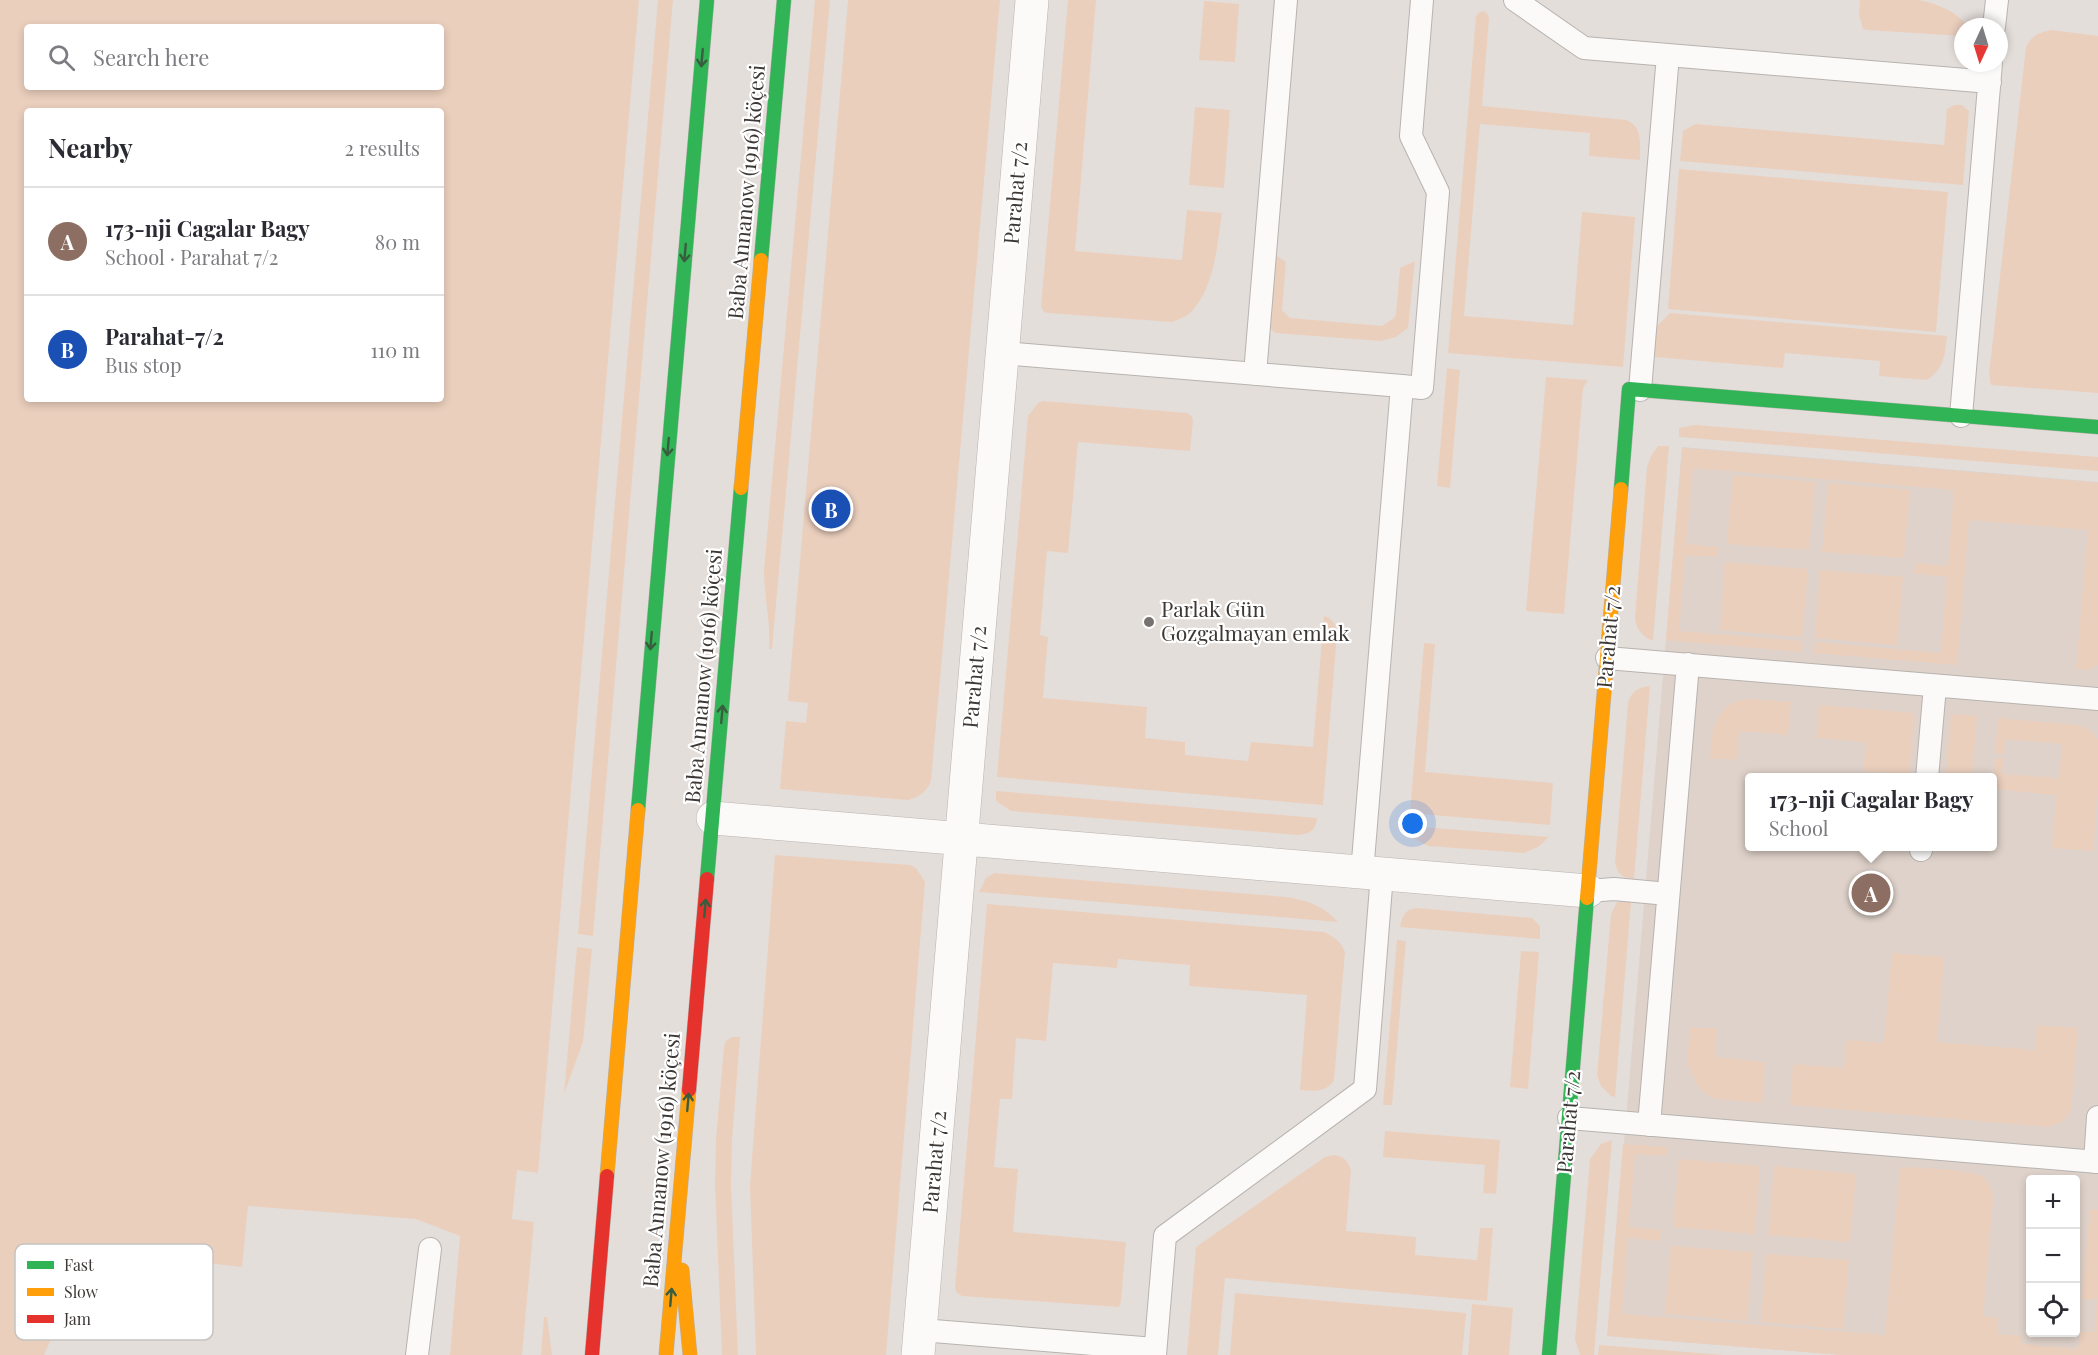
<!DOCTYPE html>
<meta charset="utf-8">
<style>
:root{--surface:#fff;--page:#f2f2f3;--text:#2b2b33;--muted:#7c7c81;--line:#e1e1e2;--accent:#ea580c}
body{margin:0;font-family:"Playfair Display",serif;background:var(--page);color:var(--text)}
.controls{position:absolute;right:18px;bottom:18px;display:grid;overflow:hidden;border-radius:6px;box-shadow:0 3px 9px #0003}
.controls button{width:54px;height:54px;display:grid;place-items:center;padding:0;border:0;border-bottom:2px solid var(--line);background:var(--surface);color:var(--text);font:30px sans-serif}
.compass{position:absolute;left:1954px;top:18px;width:54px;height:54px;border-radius:50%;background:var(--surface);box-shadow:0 3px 9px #0003;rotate:184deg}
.you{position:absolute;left:1413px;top:824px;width:21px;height:21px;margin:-15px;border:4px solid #fff;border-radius:50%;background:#1a73e8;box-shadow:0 0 0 9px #1a73e833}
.badge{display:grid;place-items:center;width:39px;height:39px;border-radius:50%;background:var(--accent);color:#fff;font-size:20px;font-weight:700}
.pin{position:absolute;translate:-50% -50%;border:3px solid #fff;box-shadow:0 2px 6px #0006}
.popup{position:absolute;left:1745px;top:773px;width:252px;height:78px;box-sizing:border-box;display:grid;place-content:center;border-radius:6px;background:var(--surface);filter:drop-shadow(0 2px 4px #0005);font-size:20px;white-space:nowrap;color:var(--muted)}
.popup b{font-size:22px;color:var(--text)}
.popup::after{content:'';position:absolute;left:50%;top:100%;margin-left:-12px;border:12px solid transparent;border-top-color:var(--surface)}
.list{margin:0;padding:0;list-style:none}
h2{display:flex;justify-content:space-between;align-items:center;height:78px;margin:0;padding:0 24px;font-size:26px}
h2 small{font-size:20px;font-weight:400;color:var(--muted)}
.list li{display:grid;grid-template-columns:39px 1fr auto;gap:18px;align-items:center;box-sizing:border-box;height:108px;padding:0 24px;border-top:2px solid var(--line)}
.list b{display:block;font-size:22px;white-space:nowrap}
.list p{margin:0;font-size:20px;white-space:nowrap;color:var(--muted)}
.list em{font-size:20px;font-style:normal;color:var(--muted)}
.icon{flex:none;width:33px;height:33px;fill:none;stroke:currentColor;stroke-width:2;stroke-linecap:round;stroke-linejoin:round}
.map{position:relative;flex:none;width:2098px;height:1355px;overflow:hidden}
.search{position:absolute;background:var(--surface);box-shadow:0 3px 9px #0003;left:24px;top:24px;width:420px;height:66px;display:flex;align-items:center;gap:15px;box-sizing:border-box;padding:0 21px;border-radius:6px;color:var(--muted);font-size:22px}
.panel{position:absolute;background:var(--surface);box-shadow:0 3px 9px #0003;left:24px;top:108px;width:420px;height:294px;border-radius:6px}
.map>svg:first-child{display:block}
.built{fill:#dfd2ca;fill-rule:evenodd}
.green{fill:#ebcfbd;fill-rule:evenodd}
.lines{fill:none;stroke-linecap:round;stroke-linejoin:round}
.lane-casing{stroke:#b7b3af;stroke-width:24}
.street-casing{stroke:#b7b3af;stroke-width:34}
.fast-casing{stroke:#b7b3af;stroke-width:15}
.slow-casing{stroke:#b7b3af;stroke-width:15}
.jam-casing{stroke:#b7b3af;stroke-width:15}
.lane{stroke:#fbfaf9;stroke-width:22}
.street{stroke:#fbfaf9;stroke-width:33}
.fast{stroke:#30b455;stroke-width:14}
.slow{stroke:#ff9f0a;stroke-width:14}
.jam{stroke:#e5322d;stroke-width:14}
.oneway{stroke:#395d3f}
.poi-dot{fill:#77726f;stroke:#fff;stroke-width:2}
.labels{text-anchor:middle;stroke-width:4.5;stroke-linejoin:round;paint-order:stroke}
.street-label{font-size:21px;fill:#3d3835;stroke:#fff}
.poi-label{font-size:21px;fill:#3d3835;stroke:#fff;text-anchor:start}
.key{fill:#fff;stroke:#c5c3c2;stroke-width:1.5}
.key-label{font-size:16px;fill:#3d3835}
</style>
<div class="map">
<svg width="2098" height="1355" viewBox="0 0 2098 1355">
<rect width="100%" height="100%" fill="#e4deda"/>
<path class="built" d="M1682,447L2098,482V1355H1842L1608,1336ZM1750,778H1992V846H1750ZM2030,1180H2076V1332H2030Z"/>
<path class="green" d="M0,0H639L538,1173L517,1170L512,1219L534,1222L522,1355H450L460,1236L416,1219L248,1206L242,1267L91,1250L44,1355H0ZM27,27H441V87H27ZM27,111H441V399H27Z
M658,0H673L593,936L578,934Z
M815,0H830L772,649H769C771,622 764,597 764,570Z
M848,0H1000L931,781C927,791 920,797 908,800L780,789L786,721L806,723L808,703L788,701Z
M1068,0H1096L1075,251L1182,260L1187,210L1222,213C1217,245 1215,286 1192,311C1187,317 1179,319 1172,322L1048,313L1044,312L1041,307Z
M1860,0C1879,0 1899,0 1918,0C1933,2 1961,13 1967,27H1963L1962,36L1867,30L1863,29L1859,15Z
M1204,1L1239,4L1235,62L1199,60Z
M1483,11L1487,13L1489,18L1482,106L1626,120C1643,126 1640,145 1640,160L1589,156L1590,133L1480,124L1464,316L1573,325L1582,212L1635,217L1623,367L1448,353L1476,16L1479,13Z
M2052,30L2098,36V393L1991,385L1989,374L2026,47C2031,36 2040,32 2052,30Z
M1954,105H1962L1969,111L1963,185L1680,161L1683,131L1695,124L1944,145L1947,109Z
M1195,107L1230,110L1224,188L1189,185Z
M1679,169L1948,192L1936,332L1668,309Z
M1272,253L1286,262L1282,310L1290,318L1382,326L1394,318L1396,314L1400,268L1415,261L1408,328L1396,337L1381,341L1275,333L1267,325Z
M1670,313L1947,336C1945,355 1944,369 1927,380L1879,376L1880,361L1785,353L1783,368L1654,357L1657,326Z
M1447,368L1460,370L1450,488L1437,486Z
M1546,377L1588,380L1583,388L1564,614L1526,611Z
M1043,401L1187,413L1192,416L1193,421L1190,451L1078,442L1068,553L1047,551L1040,635L1048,637L1043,698L1147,707L1145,738L1185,742V755L1248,761L1251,742L1313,747L1324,616C1333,618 1336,625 1337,634L1323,805L997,777L1028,416L1038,403Z
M1696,425L2098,457V471L1679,437V428Z
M1658,446H1669L1653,641C1643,637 1636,630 1635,618L1647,467L1651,456Z
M1682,448L2098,483V665L2088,670L2076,669L2088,530L1969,520L1957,665L1814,653L1815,642L1941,653L1947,577L1914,573L1915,563L1948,566L1954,490L1693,468L1686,544L1718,547L1717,557L1685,555L1679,631L1802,641L1801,652L1666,640Z
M1733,475L1815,482L1809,550L1727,544Z
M1828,483L1910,490L1904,558L1822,552Z
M1725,562L1808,569L1802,637L1720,630Z
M1820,570L1903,577L1897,645L1815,638Z
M1424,643L1435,644L1425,772L1553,783L1550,825L1410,813Z
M1650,686L1634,879L1624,877L1618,872L1615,863L1628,703C1631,692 1638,687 1650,686Z
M1748,699L1791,702L1788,735L1739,731L1736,760L1710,758C1712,731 1714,703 1748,699Z
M1819,705L1914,713L1909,777H1900V774L1863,771L1866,742L1816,738Z
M1951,714L1977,716L1972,777H1946Z
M1998,718L2078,725L2088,729L2098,739V788L2093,851L2052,848L2056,795L1993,789L1995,758H2003L2002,774L2059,778L2062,744L2005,739L2004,754L1995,753Z
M996,791L1317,818C1316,830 1310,834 1298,835L1011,811L996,801Z
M1409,826L1549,837L1538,847L1524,853L1428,846L1413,838Z
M775,855L910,865L916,868L925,882L886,1355H756L750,1185Z
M994,873L1286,897C1307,900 1324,906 1338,922L979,892L986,878Z
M1627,901L1631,902L1615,1097L1611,1096L1601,1086L1597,1075L1611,914L1617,902Z
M987,904L1324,932C1334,937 1341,941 1345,952L1334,1080C1327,1093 1312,1091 1300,1090L1307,995L1189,986L1190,965L1118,959L1117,968L1053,963L1046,1041L1016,1038L1012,1099H1000L994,1167L1018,1169L1013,1232L1126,1242L1121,1301L1119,1307L962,1296L957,1293L955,1288Z
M1417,908L1532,918L1540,926V939L1400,927C1402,916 1405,909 1417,908Z
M1397,940L1406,941L1392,1105H1383Z
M577,947L592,949L583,1042L564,1094Z
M1521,951L1539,952L1528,1089L1510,1087Z
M1892,953L1944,957L1937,1042L2035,1050L2037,1025L2078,1028L2071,1108C2067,1120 2060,1124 2048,1127L1790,1105L1793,1064L1844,1068L1847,1040L1884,1043Z
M1690,1027L1717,1029L1715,1057L1765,1062L1762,1103L1715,1099L1706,1094L1698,1086L1687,1064Z
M732,1037H740L732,1140L731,1184L738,1355H722L715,1184L716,1139L724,1047L726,1041Z
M1385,1131L1500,1140L1496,1194L1483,1193L1485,1165L1383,1157Z
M1612,1140L1594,1355H1580L1575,1340L1590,1159L1601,1144Z
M1623,1144L1667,1147L1666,1156L1635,1154L1629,1227L1661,1230L1660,1241L1628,1238L1622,1314L1885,1335L1900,1167C1917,1168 1973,1169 1985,1178C1991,1184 1992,1192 1993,1200L1983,1316L1998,1318L1997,1334L2022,1336V1344L2078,1349L2080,1332H2094L2097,1300L2082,1299L2090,1209L2098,1210V1355H1842L1607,1336Z
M1334,1155C1345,1157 1348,1161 1351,1171L1346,1231L1416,1237L1415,1255L1477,1260L1480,1228H1493L1487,1301L1225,1278L1218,1355H1187L1196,1247L1325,1157Z
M1679,1159L1760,1166L1755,1234L1673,1227Z
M1774,1166L1856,1174L1850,1242L1768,1235Z
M1671,1246L1753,1252L1747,1321L1665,1314Z
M1766,1254L1849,1260L1843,1329L1761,1322Z
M1235,1293L1466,1313L1462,1355H1230Z
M1472,1304L1513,1308L1509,1355H1468Z
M544,1317H547L552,1355H541Z
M1599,1345L1724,1355H1598Z"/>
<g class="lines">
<defs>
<path id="lane" d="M1515,0L1584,48L1668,55
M1994,27L1997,0
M1002,353L1402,386L1362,873
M1255,374L1286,0
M1402,386L1422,388L1438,192L1411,136L1422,0
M1640,390L1668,55L1990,82
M1961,416L1991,63
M1607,658L2098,699
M1927,778L1935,686
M1921,850L1922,846
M1588,891L1614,889L1668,894
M1569,1118L2098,1162
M1649,1125L1688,664
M2095,1162L2098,1117
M921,1330L1155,1349
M417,1355L430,1249
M1155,1355L1165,1236L1365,1089L1382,874"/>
<path id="street" d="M713,818L1588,891
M918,1355L1032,0"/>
<path id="fast" d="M761,260L784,0
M1621,489L1629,389L2098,427
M638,810L707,0
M707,879L741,488
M1549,1355L1587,898"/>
<path id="slow" d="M741,488L761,260
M1587,898L1621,489
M607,1176L638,810
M682,1270L690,1355
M666,1355L689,1090"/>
<path id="jam" d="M689,1090L707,879
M592,1355L607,1176"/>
</defs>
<use href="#lane" class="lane-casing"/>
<use href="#street" class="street-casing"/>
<use href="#fast" class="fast-casing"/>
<use href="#slow" class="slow-casing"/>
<use href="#jam" class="jam-casing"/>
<use href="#lane" class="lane"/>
<use href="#street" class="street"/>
<use href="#fast" class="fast"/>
<use href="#slow" class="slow"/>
<use href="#jam" class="jam"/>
</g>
<defs><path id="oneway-shaft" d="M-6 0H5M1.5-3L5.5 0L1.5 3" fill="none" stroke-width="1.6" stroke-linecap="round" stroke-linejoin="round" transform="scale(1.5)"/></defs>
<g class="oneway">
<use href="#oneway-shaft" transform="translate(702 58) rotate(95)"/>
<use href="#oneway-shaft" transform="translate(685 253) rotate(95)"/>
<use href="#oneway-shaft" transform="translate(668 447) rotate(95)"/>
<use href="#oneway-shaft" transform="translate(651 641) rotate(95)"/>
<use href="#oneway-shaft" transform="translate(722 714) rotate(-85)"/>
<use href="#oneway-shaft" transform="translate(705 908) rotate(-85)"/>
<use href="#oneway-shaft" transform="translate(688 1102) rotate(-85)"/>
<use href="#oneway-shaft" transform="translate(671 1297) rotate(-85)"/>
</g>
<circle class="poi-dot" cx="1149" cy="622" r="6"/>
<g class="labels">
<g class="street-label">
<text transform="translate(747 192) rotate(-85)" y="7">Baba Annanow (1916) köçesi</text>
<text transform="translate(1016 193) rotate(-85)" y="7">Parahat 7/2</text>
<text transform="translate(1609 637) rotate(-85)" y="7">Parahat 7/2</text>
<text transform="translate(704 676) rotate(-85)" y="7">Baba Annanow (1916) köçesi</text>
<text transform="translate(975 677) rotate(-85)" y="7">Parahat 7/2</text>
<text transform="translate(1569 1122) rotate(-85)" y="7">Parahat 7/2</text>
<text transform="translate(662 1160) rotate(-85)" y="7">Baba Annanow (1916) köçesi</text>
<text transform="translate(935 1162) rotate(-85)" y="7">Parahat 7/2</text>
</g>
<g class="poi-label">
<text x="1161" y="617">Parlak Gün<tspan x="1161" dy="24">Gozgalmayan emlak</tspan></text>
</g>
</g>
<rect x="15" y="1244" width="198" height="96" rx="9" class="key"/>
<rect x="27" y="1261" width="27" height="8" fill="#30b455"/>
<rect x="27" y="1288" width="27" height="8" fill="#ff9f0a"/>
<rect x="27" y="1315" width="27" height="8" fill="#e5322d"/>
<g class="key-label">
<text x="64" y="1271">Fast</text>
<text x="64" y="1298">Slow</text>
<text x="64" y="1325">Jam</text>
</g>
</svg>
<div class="controls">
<button>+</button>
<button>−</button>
<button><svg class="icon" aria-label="locate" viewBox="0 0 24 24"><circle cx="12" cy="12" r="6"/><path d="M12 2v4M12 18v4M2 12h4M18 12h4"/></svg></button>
</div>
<svg class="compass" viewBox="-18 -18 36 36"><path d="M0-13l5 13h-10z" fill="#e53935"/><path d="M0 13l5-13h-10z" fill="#7c7c81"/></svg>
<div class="you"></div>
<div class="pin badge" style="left:1871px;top:893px;background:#8d6e63">A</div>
<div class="popup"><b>173-nji Cagalar Bagy</b>School</div>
<div class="pin badge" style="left:831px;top:509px;background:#1a4fb4">B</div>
<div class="search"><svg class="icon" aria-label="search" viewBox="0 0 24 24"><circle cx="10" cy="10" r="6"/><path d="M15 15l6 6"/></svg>Search here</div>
<section class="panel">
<h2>Nearby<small>2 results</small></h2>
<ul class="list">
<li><span class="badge" style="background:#8d6e63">A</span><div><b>173-nji Cagalar Bagy</b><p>School · Parahat 7/2</p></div><em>80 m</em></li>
<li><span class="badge" style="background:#1a4fb4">B</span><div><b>Parahat-7/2</b><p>Bus stop</p></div><em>110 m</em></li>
</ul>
</section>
</div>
